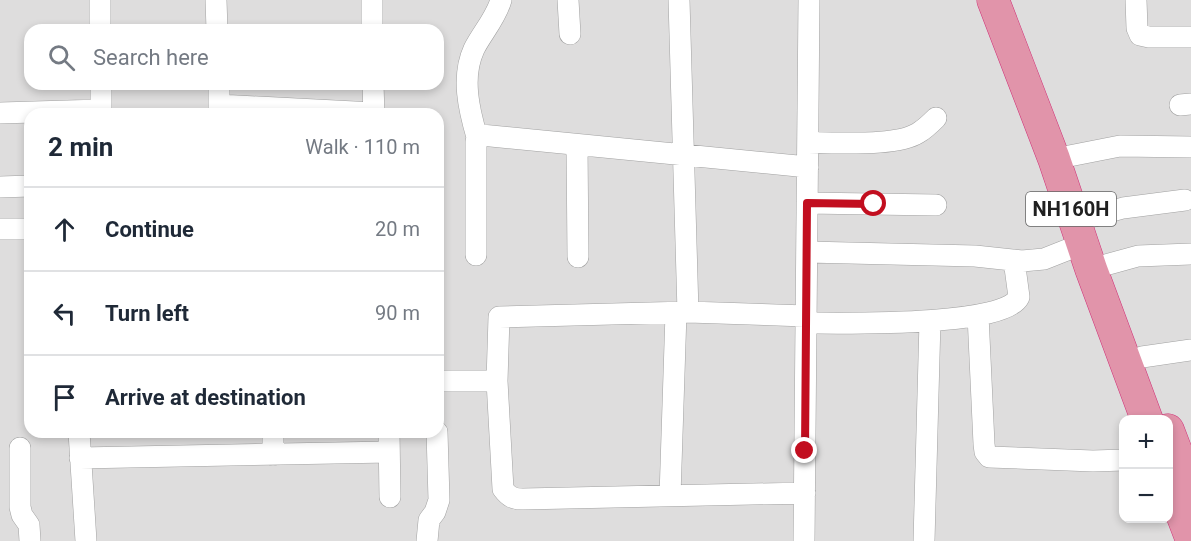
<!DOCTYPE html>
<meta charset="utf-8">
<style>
:root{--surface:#fff;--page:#f6f6f7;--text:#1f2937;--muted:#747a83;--line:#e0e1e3}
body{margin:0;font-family:Roboto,sans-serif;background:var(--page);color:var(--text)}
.controls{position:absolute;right:18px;bottom:18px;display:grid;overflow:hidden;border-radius:12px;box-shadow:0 3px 9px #0003}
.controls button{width:54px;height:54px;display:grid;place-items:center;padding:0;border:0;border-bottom:2px solid var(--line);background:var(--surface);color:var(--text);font:30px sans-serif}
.stop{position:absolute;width:18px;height:18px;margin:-14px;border:4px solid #c20e1f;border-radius:50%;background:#fff}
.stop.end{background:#c20e1f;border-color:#fff;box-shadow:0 2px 6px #0008}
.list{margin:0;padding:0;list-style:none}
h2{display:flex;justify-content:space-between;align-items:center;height:78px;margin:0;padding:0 24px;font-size:26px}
h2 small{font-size:20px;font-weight:400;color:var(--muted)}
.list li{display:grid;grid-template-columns:39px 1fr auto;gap:18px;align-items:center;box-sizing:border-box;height:84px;padding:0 24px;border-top:2px solid var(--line)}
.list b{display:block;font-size:22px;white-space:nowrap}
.list em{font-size:20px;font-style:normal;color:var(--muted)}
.icon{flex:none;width:33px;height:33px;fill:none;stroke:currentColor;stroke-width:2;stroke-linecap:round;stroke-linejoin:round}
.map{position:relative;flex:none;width:1191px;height:541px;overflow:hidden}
.search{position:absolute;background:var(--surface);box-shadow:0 3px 9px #0003;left:24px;top:24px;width:420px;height:66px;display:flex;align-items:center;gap:15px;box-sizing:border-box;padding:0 21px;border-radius:18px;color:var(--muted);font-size:22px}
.panel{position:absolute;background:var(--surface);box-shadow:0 3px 9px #0003;left:24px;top:108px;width:420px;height:330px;border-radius:18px}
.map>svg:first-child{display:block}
.residential{fill:#dedddd;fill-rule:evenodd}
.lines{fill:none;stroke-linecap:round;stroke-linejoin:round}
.minor-casing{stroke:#a1a1a1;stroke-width:22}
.highway-casing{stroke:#cf3278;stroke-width:33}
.minor{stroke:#fff;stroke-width:21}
.highway{stroke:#e194aa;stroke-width:32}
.route{stroke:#c20e1f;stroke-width:8}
.labels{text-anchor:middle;stroke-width:4.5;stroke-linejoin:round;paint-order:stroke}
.shield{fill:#fff;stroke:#636363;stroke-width:1.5}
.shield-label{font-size:20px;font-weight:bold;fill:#202020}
</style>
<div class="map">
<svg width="1191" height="541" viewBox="0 0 1191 541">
<rect width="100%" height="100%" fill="#f0ece7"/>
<path class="residential" d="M0,0H1191V541H0ZM30,30H438V84H30ZM30,114H438V432H30ZM1124,420H1168V518H1124Z"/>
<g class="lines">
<defs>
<path id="minor" d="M100,0V30
M216,0L217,30
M372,0V30
M568,0L570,34
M679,0L688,312L806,316
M1136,0L1137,28L1140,35L1149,37H1191
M101,84V114
M219,84V114
M373,84L374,114
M219,105L374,113
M1180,105L1191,104
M0,113L101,110
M477,137C469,110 461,77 474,49C482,33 496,18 501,0
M808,143C836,142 896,147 918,133C925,129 931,123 936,118
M577,145L578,257
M1054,159L1120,146L1191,147
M0,187L30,186
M807,203L936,205
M1091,217L1123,208L1185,200
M0,229H30
M807,252L975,256L1022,261L1044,259L1082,244
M476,255V142L477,137L481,135L808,167
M1091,269L1138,256L1191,254
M688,312L499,317L497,381L503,489C509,497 513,499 523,499L805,493
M978,315L984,444L985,452L989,457L1093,461L1124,460
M806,323C840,323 1005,327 1019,297L1014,260
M1142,357L1191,350
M438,381H497
M79,432L86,541
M273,432V455
M389,432L390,497
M20,448V507L22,515L29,525L30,541
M80,458L389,452
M670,496L676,313
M427,541L429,520L435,512L439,500L437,432
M804,541L809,0
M924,541L930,321"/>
<path id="highway" d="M993,0L1054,159L1091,269L1147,420
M1168,430L1191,490
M1168,478L1191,538"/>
</defs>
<use href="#minor" class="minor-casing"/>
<use href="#highway" class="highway-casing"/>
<use href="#minor" class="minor"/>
<use href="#highway" class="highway"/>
</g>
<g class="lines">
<path class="route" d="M805,451L807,203L874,204"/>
</g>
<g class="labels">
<rect class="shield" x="1026" y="192" width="90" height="34" rx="4.5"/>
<g class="shield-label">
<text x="1071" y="216">NH160H</text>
</g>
</g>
</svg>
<div class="controls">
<button>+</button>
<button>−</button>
</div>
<div class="stop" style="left:874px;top:204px"></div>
<div class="stop end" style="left:805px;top:451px"></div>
<div class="search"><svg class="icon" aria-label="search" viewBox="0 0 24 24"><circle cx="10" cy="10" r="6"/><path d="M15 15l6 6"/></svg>Search here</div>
<section class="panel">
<h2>2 min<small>Walk · 110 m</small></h2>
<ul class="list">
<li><svg class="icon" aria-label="ahead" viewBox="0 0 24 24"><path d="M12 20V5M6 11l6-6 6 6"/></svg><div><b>Continue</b></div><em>20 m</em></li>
<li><svg class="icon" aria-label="left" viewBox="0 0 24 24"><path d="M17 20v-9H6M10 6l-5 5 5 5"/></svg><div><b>Turn left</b></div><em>90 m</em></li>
<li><svg class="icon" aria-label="arrive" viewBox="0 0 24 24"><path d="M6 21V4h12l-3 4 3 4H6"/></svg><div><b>Arrive at destination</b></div></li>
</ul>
</section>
</div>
